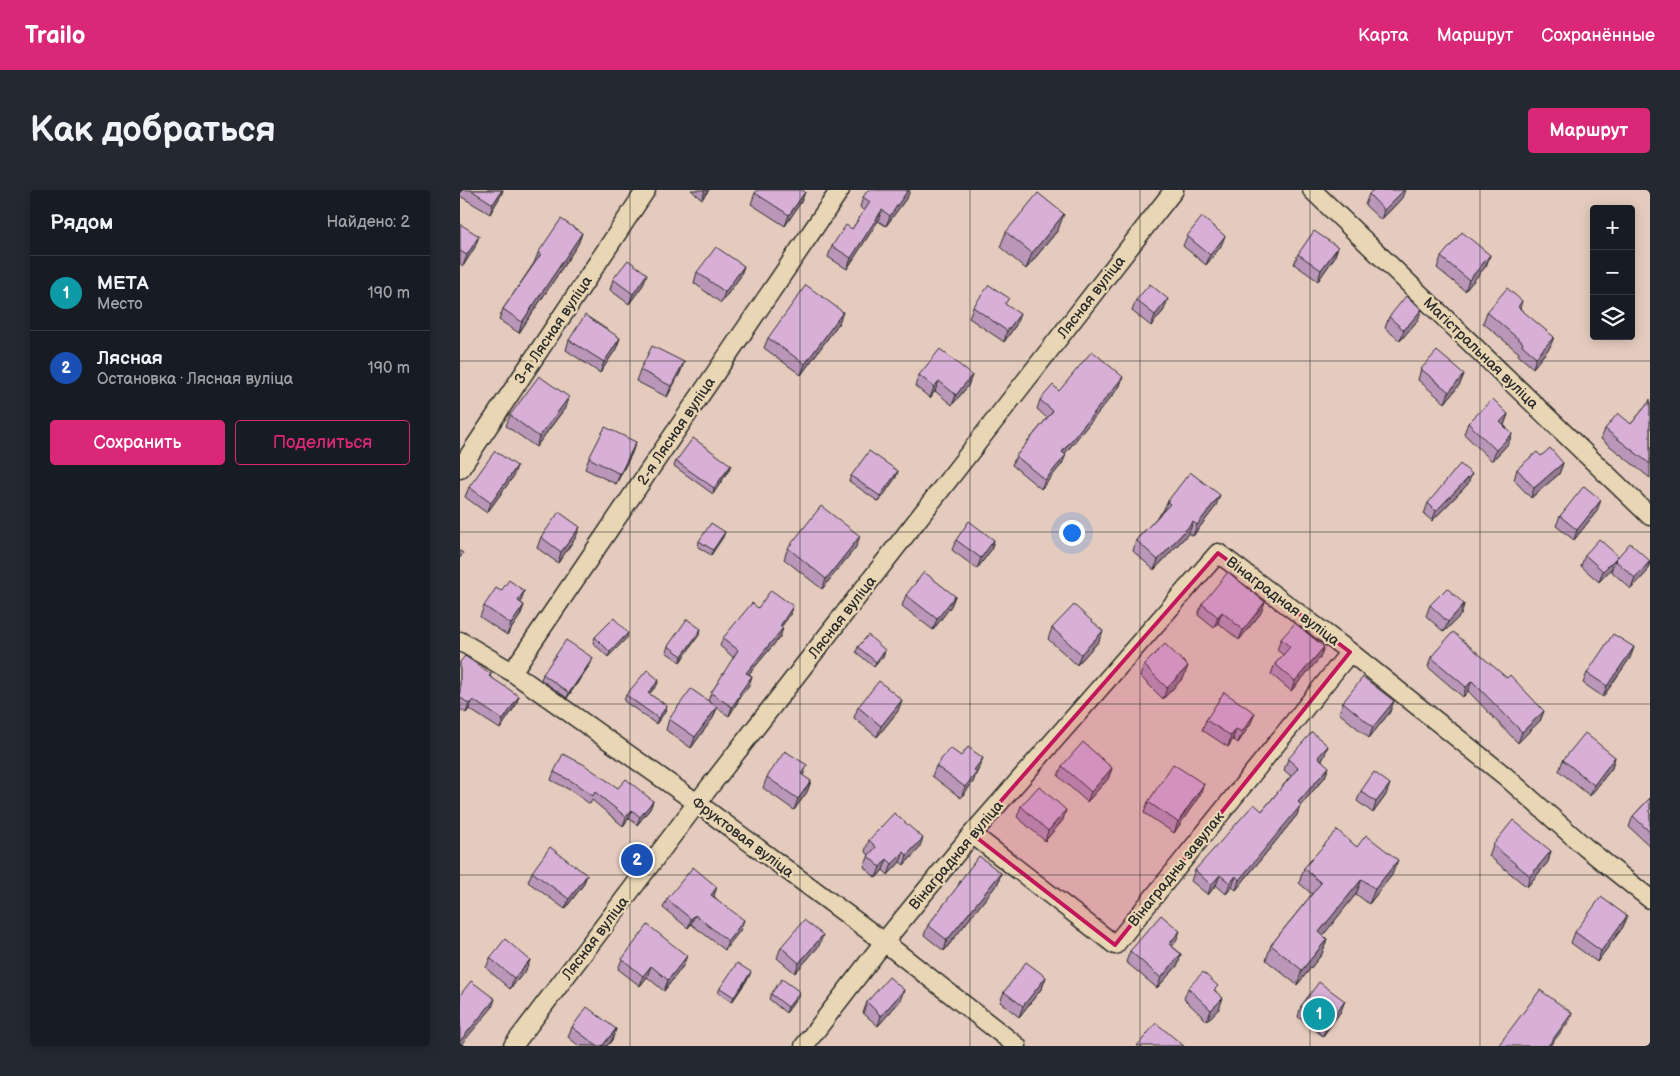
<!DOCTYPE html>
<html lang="ru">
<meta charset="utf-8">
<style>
:root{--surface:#171b24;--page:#242831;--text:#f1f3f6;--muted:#9ea1a6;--line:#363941;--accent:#db2777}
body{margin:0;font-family:"Balsamiq Sans",sans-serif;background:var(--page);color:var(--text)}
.controls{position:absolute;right:15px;top:15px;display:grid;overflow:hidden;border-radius:5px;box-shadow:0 2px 12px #0003}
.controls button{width:45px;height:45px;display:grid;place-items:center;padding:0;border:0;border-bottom:1px solid var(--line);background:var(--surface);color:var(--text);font:25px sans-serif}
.you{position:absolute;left:611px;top:342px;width:18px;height:18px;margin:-12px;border:4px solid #fff;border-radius:50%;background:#1a73e8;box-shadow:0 0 0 8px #1a73e833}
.badge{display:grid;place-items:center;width:32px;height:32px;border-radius:50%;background:var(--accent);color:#fff;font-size:16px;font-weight:700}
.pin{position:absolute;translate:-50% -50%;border:2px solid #fff;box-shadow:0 1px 5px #0006}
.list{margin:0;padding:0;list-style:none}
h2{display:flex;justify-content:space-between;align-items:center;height:65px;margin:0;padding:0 20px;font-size:21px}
h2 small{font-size:16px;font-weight:400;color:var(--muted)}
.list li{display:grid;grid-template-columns:32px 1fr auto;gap:15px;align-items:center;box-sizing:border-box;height:75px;padding:0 20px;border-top:1px solid var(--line)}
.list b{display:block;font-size:19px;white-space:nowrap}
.list p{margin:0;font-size:16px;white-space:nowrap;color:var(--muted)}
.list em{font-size:16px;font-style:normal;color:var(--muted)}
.actions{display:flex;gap:10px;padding:15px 20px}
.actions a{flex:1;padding:11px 0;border:1px solid var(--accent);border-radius:5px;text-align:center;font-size:18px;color:var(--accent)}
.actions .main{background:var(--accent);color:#fff}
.icon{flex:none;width:28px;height:28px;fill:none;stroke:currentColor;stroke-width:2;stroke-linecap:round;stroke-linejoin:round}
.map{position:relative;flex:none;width:1190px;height:856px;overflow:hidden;border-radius:5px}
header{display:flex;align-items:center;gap:30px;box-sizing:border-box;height:70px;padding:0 25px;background:var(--accent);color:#fff}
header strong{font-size:24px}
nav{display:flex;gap:28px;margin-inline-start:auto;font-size:18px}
.intro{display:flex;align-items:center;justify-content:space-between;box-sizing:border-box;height:120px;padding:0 30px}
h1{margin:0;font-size:35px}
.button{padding:12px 22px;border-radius:5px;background:var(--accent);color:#fff;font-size:18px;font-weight:700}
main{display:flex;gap:30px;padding:0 30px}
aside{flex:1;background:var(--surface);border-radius:5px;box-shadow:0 2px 12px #0003}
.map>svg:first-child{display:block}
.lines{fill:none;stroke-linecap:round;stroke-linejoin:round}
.street-casing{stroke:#2b2b2b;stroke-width:21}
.street{stroke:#e9d6b4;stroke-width:18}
.wall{fill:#ba97b9;stroke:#2b2b2b}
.shaded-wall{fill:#977b96;stroke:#2b2b2b}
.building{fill:#d8b0d7;stroke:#2b2b2b}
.marked{fill:#c2185b;fill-opacity:0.2;stroke:#c2185b;stroke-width:4;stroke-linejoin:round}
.grid{fill:none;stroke:#2b2b2b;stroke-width:1;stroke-opacity:0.55}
.labels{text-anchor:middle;stroke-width:4.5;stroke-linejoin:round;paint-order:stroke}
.street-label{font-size:15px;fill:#2b2b2b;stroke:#e9d6b4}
</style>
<header>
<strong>Trailo</strong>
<nav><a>Карта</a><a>Маршрут</a><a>Сохранённые</a></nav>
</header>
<div class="intro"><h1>Как добраться</h1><a class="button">Маршрут</a></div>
<main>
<aside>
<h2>Рядом<small>Найдено: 2</small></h2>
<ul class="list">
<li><span class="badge" style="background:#0f9aa8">1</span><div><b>МЕТА</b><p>Место</p></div><em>190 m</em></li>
<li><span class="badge" style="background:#1a4fb4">2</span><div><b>Лясная</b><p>Остановка · Лясная вуліца</p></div><em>190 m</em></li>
</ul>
<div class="actions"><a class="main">Сохранить</a><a>Поделиться</a></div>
</aside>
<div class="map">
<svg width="1190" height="856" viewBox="0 0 1190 856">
<rect width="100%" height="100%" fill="#e4cbbe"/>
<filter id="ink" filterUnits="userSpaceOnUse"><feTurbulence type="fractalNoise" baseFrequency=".02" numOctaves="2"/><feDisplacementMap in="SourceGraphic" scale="10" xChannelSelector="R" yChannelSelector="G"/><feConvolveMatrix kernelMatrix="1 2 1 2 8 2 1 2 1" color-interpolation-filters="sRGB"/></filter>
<g filter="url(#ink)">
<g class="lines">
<defs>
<path id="street" d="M852,0L1190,326
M0,279L186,0
M0,451L52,482L237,613L424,752L557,856
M52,482L380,0
M512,644L655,755L890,462
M53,856L237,613L714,0
M344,856L424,752L512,644L758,363L890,462L1045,586L1125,657L1190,709"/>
</defs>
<use href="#street" class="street-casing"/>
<use href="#street" class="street"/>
</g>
<path class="wall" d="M0,0H43L41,5L30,24L0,6Z
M231,0H249L242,9Z
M345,2L341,12L325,36L291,14L295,3Z
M909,4L942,8L921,30L905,15Z
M448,6L426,36L418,31L387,79L368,67L372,56L392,39L404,21L400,17L403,7Z
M0,34L15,57L3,76L0,74Z
M598,40L566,79L540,57L546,42Z
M122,43L118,54L59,143L39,130L43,119L74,73L78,63Z
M727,46L761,56L746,75L723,56Z
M878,57L874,68L858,91L834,74L838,64Z
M1030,65L1026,76L1005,101L977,78L981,67Z
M284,76L280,87L261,113L234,93L237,82Z
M153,89L183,95L169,114L150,100Z
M676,110L704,120L691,136L672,121Z
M1062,111L1060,118L1090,157L1073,178L1058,165L1059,163L1023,133L1027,122Z
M546,115L556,135L544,152L509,128L513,117Z
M929,127L958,130L940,151L925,138Z
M379,133L341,185L304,158L308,148Z
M160,148L156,159L140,183L106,160L109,150Z
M224,172L220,183L207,207L176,191L180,180Z
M961,179L1004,184L1000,194L985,213L958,190Z
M459,185H512L508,196L492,215L475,201L470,208L455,196Z
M660,196L604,264L602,274L581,299L552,275L556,266L587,228L577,219L580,210L599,201Z
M1190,209V288L1141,249L1145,239L1171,234L1189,212Z
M105,218L76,257L46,236L50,225Z
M1048,224L1044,235L1052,244L1048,254L1032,271L1004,244L1008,233Z
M172,263L156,294L125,279L129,268Z
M1081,266L1103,273L1099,284L1071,308L1054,290L1057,279Z
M216,271L269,280L253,304L214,276Z
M438,281L436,287L419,312L389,291L391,286Z
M53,287L27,323L5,307L9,297Z
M1008,294L972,331L964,324L968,313Z
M707,312L756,316L733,346L729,343L694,380L673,361L676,350L703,321Z
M1137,321L1114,350L1096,336L1100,326Z
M81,347H116L98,373L77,358Z
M263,347L251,365L238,357L239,351Z
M496,350H534L531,360L517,379L492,360Z
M396,357L362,399L324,369L328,358Z
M1125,365L1190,371V373L1187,382L1171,399L1151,381L1152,378L1139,392L1121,376Z
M446,405L495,406L491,416L473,440L442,416Z
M60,412L64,415L60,426L47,445L20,427L24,416Z
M742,414L801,423L779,450L758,433L754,438L738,425Z
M1004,414L1001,425L984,442L966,426L970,415Z
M298,418L330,425L321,437L323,438L320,447L289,484L292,486L289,495L279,508L277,513L269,526L257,518L253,528L231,558L206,540L209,529L248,511L251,503L274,468L260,456L263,448Z
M592,438L639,451L617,475L588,449Z
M241,439L239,445L220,472L206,462L208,456Z
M135,447L167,448L148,467L133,453Z
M821,449L860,468L831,501L811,484L815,474L823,465L817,460Z
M398,457L424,465L414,477L396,462Z
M1174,457L1170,468L1143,507L1123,493L1127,483Z
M971,467L1084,521L1080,531L1058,553L1008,501L1003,507L968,477Z
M0,472L31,484L30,487L56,515L40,539L9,519L6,523L0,519Z
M131,473L107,508L81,490L83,484Z
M684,475L724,487L703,509L680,486Z
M197,495L189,504L207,516L205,522L196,534L164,511L166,505Z
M883,512L930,522L909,548L879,523Z
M398,517L438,521L417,547L394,528Z
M746,530L791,533L778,553L773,549L768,557L742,540Z
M864,567L862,570L865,587L840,616L837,625L776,700L772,697L766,704L756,695L748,705L731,691L735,680L802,621L831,586L824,580L828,569Z
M1155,567L1152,578L1130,606L1099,581L1103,570Z
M476,576L519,579L516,583L513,592L501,608L472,586Z
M602,576L652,578L648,589L627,612L598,586Z
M94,582L158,598L193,611L190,619L177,635L169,628L163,636L132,610L130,614L110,600L91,590Z
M343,586L351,591L347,602L334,620L303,598L307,587Z
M901,601L926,605L913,623L897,611Z
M740,605L714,643L684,623L688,612Z
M1190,608V656L1169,637L1173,626Z
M561,616L603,630L585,651L557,627Z
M409,650L459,659L444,675L440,672L428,685L423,680L416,688L404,677L409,665L405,661Z
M1033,655L1091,661L1088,672L1067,697L1029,666Z
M897,657L932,685L909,714L896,704L863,745L867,749L862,764L837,795L806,770L811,755L852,704L839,693L844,678Z
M72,682L127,685L123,695L105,719L68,692Z
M541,683L538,693L484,761L464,745L468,735L497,698L500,691Z
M254,706L281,739L265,760L231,734L228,738L203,718L207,709Z
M1167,726L1163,737L1137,772L1111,753L1115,742Z
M716,752L712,756L721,764L718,775L697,798L666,772L670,761Z
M359,756L335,783L317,768L321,757Z
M30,768L70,770L66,780L50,799L26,778Z
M162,769L223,776L204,801L187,787L180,796L158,779Z
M289,787L272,812L258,803L260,798Z
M586,787L582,798L559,827L540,812L544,802Z
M728,798L756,801L759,819L747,831L724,809Z
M311,804L338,807L326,823L309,809Z
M440,811L418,836L403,823L407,812Z
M841,816L881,821L863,846L838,827Z
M112,837L156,839L152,850L147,856H119L108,847Z"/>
<path class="shaded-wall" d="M42,0H43L41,5L30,24L33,14Z
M245,0H249L242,9Z
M448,0H450L448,6L426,36L430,26Z
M944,0H945L942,8L921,30L924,20Z
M345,2L341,12L325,36L329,25Z
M422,20L418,31L387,79L391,68Z
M604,24L598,40L566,79L572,63Z
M122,43L118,54L59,143L62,132Z
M19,46L15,57L3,76L7,65Z
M765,46L761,56L746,75L750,65Z
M878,57L874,68L858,91L861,80Z
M1030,65L1026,76L1005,101L1009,90Z
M284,76L280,87L261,113L265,102Z
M187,84L183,95L169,114L173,104Z
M708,109L704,120L691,136L695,125Z
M962,119L958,130L940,151L944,140Z
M383,122L379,133L341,185L345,174Z
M560,124L556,135L544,152L547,141Z
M1094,147L1090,157L1073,178L1076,167Z
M160,148L156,159L140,183L144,172Z
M224,172L220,183L207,207L211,196Z
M1004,184L1000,194L985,213L989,202Z
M512,185L508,196L492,215L496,205Z
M663,187L660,196L599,271L602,262Z
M479,191L475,201L470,208L474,197Z
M109,207L105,218L76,257L79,247Z
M1048,224L1044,235L1036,242L1040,232Z
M1052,244L1048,254L1032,271L1036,260Z
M176,252L172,263L156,294L160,284Z
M606,265L602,274L581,299L585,290Z
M1103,273L1099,284L1071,308L1074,298Z
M271,275L269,280L253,304L254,298Z
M57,276L53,287L27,323L31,313Z
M438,281L436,287L419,312L420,306Z
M1012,284L1008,294L972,331L976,321Z
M760,305L756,316L733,346L737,335Z
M1141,310L1137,321L1114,350L1117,340Z
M733,332L729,343L694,380L698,370Z
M120,337L116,347L98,373L101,362Z
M265,342L263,347L251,365L253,360Z
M400,346L396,357L362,399L366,389Z
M534,350L531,360L517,379L521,368Z
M1158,366L1156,371L1155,370L1152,378L1139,392L1143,381Z
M1190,372L1187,382L1171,399L1175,388Z
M64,401L61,412L54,421L58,411Z
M495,406L491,416L473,440L477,429Z
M805,412L801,423L779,450L783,440Z
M1004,414L1001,425L984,442L988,432Z
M64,415L60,426L47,445L51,434Z
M333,416L330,425L316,444L320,436Z
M762,422L758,433L754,438L758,427Z
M323,438L320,447L283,491L286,483Z
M241,439L239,445L220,472L222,466Z
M643,441L639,451L617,475L621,464Z
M168,443L167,448L148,467L150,462Z
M864,457L860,468L831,501L835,491Z
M1174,457L1170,468L1143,507L1147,496Z
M425,460L424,465L414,477L416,472Z
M133,468L131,473L107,508L109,503Z
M728,476L724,487L703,509L707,498Z
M292,486L289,495L279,508L277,513L269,526L272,517L279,504Z
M199,490L197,495L186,508L188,503Z
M1012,491L1008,501L1003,507L1006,497Z
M59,506L56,515L40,539L43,530Z
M13,510L9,519L6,523L9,514Z
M442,510L438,521L417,547L421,536Z
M934,511L930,522L909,548L913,537Z
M207,516L205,522L196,534L198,528Z
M257,517L253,528L231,558L235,547Z
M1084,521L1080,531L1058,553L1062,542Z
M795,523L791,533L778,553L782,542Z
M776,539L773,549L768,557L771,546Z
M868,556L864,567L855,578L858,567Z
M1155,567L1152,578L1130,606L1134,595Z
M523,568L513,592L501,608L505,597L514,580Z
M347,575L343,586L341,584Z
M869,577L865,587L840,616L837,625L776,700L779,690L838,612Z
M652,578L648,589L627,612L631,602Z
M351,591L347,602L334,620L338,609Z
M744,594L740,605L714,643L718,632Z
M930,594L926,605L913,623L916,612Z
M193,611L190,619L177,635L180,627Z
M172,620L169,628L163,636L166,627Z
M606,620L603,630L585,651L588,641Z
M463,648L459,659L444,675L447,665Z
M1091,661L1088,672L1067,697L1070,686Z
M444,662L440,672L428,685L432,674Z
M427,669L423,680L416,688L420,677Z
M938,670L932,685L909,714L915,699Z
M541,683L538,693L484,761L487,750Z
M127,685L123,695L105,719L109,709Z
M760,685L756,695L748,705L751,695Z
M776,686L772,697L766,704L770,693Z
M902,689L896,704L854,757L859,742Z
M257,697L254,706L248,714L251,705Z
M235,725L231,734L228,738L231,729Z
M1167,726L1163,737L1137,772L1141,761Z
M284,730L281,739L265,760L268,751Z
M720,741L716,752L705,764L709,754Z
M363,745L359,756L335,783L339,773Z
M867,749L862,764L837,795L842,780Z
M721,764L718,775L697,798L701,788Z
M227,766L223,776L204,801L208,790Z
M70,770L66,780L50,799L54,788Z
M191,776L187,787L180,796L183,786Z
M291,782L289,787L272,812L274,807Z
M586,787L582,798L559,827L563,816Z
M444,800L440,811L418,836L421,826Z
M340,802L338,807L326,823L328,817Z
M763,808L759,819L747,831L751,820Z
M35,809L32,818L0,856V851Z
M885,811L881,821L863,846L867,835Z
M1112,823L1110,830L1090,856H1088Z
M156,839L152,850L147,856H142Z"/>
<path class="building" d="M11,0H42L33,14Z
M297,0H342L345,2L329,25L295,3Z
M408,0H448L430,26L422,20L391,68L372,56L386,35L392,39L410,12L403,7Z
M913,0H944L924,20L909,4Z
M578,3L604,24L572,63L546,42Z
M742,27L765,46L750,65L727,46Z
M101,29L122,43L62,132L43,119L81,64L78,63Z
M0,34L19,46L7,65L0,61Z
M854,41L878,57L861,80L838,64Z
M1002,42L1030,65L1009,90L981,67Z
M256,57L284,76L265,102L237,82Z
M168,70L187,84L173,104L153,89Z
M690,94L708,109L695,125L676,110Z
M346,95L383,122L345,174L308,148Z
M529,95L549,108L545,114L560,124L547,141L513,117Z
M1047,98L1062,111L1058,117L1094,147L1076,167L1062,155L1063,153L1027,122Z
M946,106L962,119L944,140L929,127Z
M125,125L160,148L144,172L109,150Z
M192,156L224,172L211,196L180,180Z
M480,159L512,185L496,205L479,191L474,197L459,185Z
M632,161L663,187L602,262L606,265L585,290L556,266L593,221L580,210L593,195L599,201Z
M977,161L1004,184L989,202L961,179Z
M79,186L109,207L79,247L50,225Z
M1033,209L1048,224L1040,232L1052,244L1036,260L1008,233Z
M1190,211V274L1145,239L1158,223L1171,234Z
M145,237L176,252L160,284L129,268Z
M233,248L271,275L254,298L216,271Z
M1090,258L1103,273L1074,298L1057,279L1077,262L1081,266Z
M35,261L57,276L31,313L9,297Z
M409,261L438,281L420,306L391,286Z
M1000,274L1012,284L976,321L968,313Z
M730,282L760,305L737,335L733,332L698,370L676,350L710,314L707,312Z
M1124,296L1141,310L1117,340L1100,326Z
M361,316L400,346L366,389L328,358Z
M99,322L120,337L101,362L81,347Z
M509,331L534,350L521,368L496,350Z
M251,333L265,342L253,360L239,351Z
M1139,349L1158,366L1143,381L1125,365Z
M1170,353L1190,371L1175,388L1155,370Z
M0,361L3,363L0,368Z
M464,382L495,406L477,429L446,405Z
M768,382L805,412L783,440L762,422L758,427L742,414Z
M49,390L64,401L58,411L64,415L51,434L24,416L36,398L41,401Z
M987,398L1004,414L988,432L970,415Z
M311,400L333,416L320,436L323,438L286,483L292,486L279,504L280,505L272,517L251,503L278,460L263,448L292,413L298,418Z
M614,415L643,441L621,464L592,438Z
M154,428L168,443L150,462L135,447Z
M227,429L241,439L222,466L208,456Z
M835,433L864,457L835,491L815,474L830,457L821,449Z
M993,442L1047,488L1050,485L1084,521L1062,542L1012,491L1006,497L971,467Z
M1153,444L1174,457L1147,496L1127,483Z
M408,445L425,460L416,472L398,457Z
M106,450L133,468L109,503L83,484Z
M705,454L728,476L707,498L684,475Z
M5,466L31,484L29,486L59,506L43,530L13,510L9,514L0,507V472Z
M187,480L199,490L188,503L207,516L198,528L166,505Z
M903,487L934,511L913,537L883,512Z
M419,491L442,510L421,536L398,517Z
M231,499L257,517L235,547L209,529Z
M764,502L795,523L782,542L776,539L771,546L746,530Z
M852,542L868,556L858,567L869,577L838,612L841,615L779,690L776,686L770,693L760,685L751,695L735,680L794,614L802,621L838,578L828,569Z
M1125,543L1155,567L1134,595L1103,570Z
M623,552L652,578L631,602L602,576Z
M508,557L523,568L514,580L517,582L505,597L476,576L490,558L501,566Z
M325,561L347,575L341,584L351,591L338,609L307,587Z
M103,564L123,574L158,598L166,589L193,611L180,627L172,620L166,627L135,602L133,606L113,592L94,582Z
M713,574L744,594L718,632L688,612Z
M914,582L930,594L916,612L901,601Z
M579,596L606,620L588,641L561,616Z
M1190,608V642L1173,626Z
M434,623L463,648L447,665L444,662L432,674L427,669L420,677L408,666L416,657L409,650Z
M1053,630L1091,661L1070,686L1033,655Z
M877,640L897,657L906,645L938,670L915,699L902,689L859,742L867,749L842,780L811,755L861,693L844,678Z
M90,657L127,685L109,709L72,682Z
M519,666L541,683L487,750L468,735L501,692L500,691Z
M233,677L257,697L251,705L284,730L268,751L235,725L231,729L207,709Z
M1141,707L1167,726L1141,761L1115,742Z
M701,725L720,741L709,754L721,764L701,788L670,761Z
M344,730L363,745L339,773L321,757Z
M188,735L227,766L208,790L191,776L183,786L162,769Z
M45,749L70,770L54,788L30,768Z
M566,772L586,787L563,816L544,802Z
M277,773L291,782L274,807L260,798Z
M743,782L758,796L754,800L763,808L751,820L728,798Z
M429,787L444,800L421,826L407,812Z
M322,789L340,802L328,817L311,804Z
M11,791L35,809L0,851V805Z
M859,792L885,811L867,835L841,816Z
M1080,800L1112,823L1088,856H1038Z
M127,817L156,839L142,856H137L112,837Z
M696,833L724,856H677Z"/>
</g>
<path class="marked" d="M758,363L890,462L655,755L512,644Z"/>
<path class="grid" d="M170,0V856M340,0V856M510,0V856M680,0V856M850,0V856M1020,0V856M0,171H1190M0,342H1190M0,514H1190M0,685H1190"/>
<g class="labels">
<g class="street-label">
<text transform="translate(631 107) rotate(-52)" y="5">Лясная вуліца</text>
<text transform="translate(93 140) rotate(-56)" y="5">3-я Лясная вуліца</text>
<text transform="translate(1021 163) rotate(44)" y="5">Магістральная вуліца</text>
<text transform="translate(216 241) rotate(-56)" y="5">2-я Лясная вуліца</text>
<text transform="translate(823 411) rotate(37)" y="5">Вінаградная вуліца</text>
<text transform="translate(382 427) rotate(-52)" y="5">Лясная вуліца</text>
<text transform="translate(283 647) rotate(37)" y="5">Фруктовая вуліца</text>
<text transform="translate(496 665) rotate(-50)" y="5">Вінаградная вуліца</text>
<text transform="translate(716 679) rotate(-51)" y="5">Вінаградны завулак</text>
<text transform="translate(135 748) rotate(-53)" y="5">Лясная вуліца</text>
</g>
</g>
</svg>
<div class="controls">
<button>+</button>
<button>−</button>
<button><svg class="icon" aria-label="layers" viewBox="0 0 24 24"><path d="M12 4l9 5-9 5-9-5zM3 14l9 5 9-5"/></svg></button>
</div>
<div class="you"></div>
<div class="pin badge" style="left:859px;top:824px;background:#0f9aa8">1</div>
<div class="pin badge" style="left:177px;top:670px;background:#1a4fb4">2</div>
</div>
</main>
